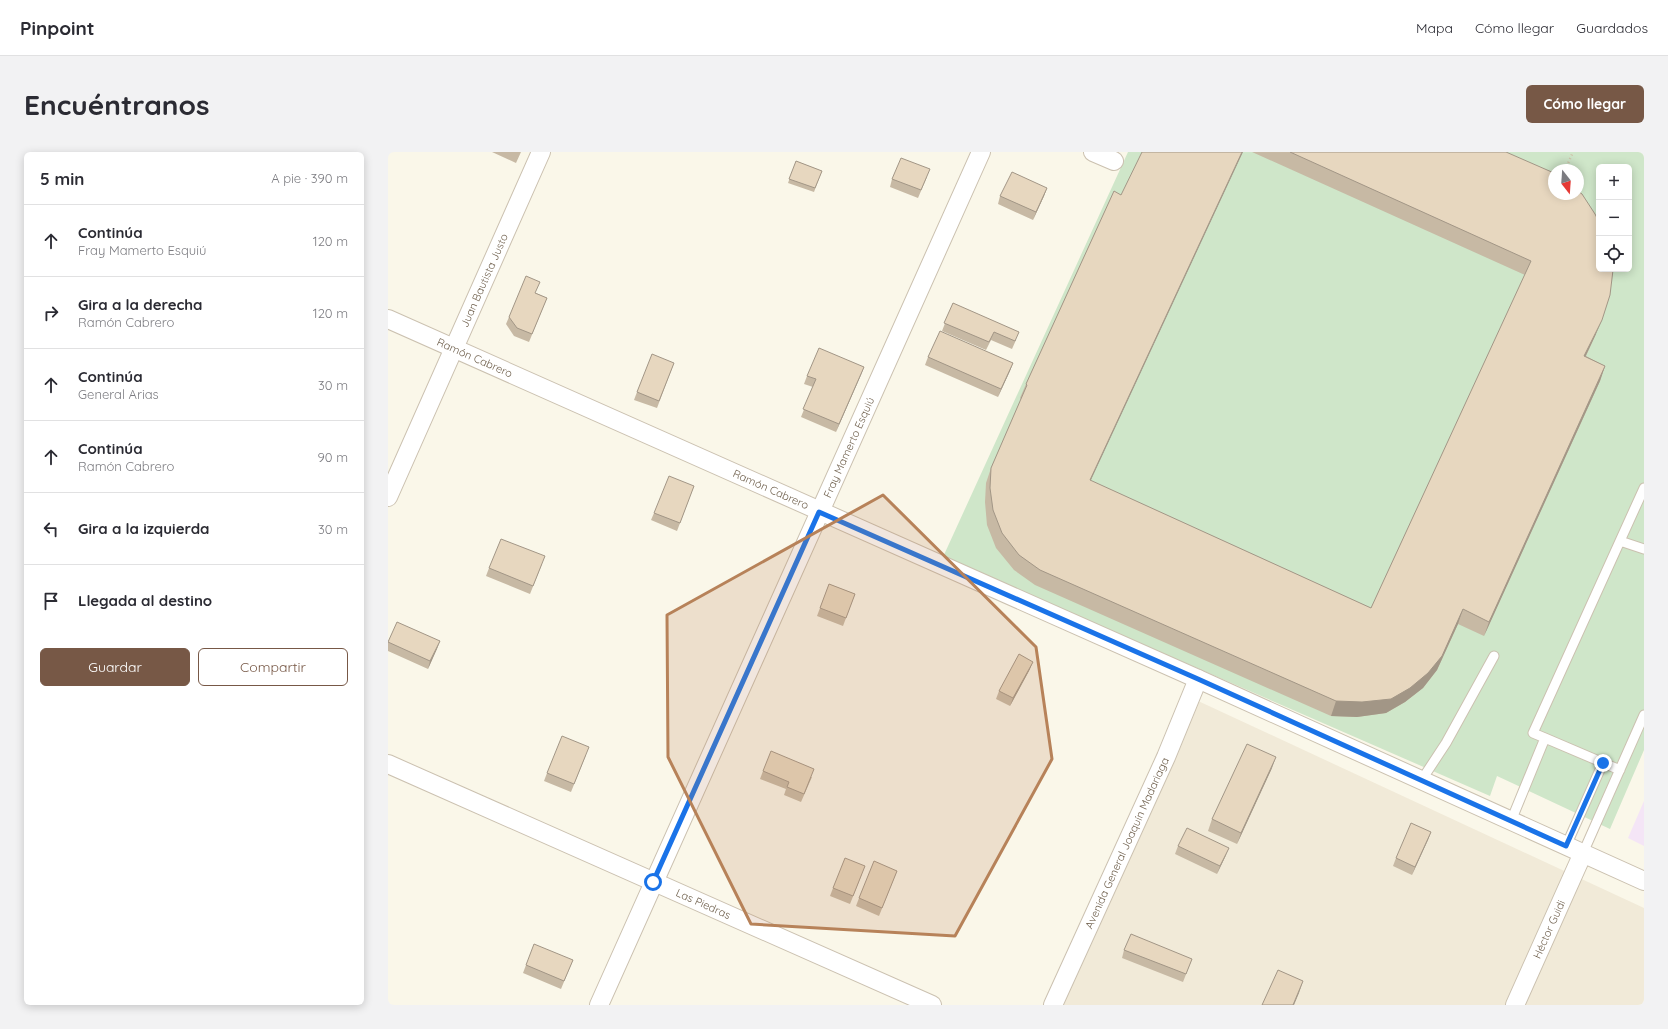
<!DOCTYPE html>
<html lang="es">
<meta charset="utf-8">
<style>
:root{--surface:#fff;--page:#f2f2f3;--text:#2b2b33;--muted:#7c7c81;--line:#e1e1e2;--accent:#775846}
body{margin:0;font-family:Quicksand,sans-serif;background:var(--page);color:var(--text)}
.controls{position:absolute;right:12px;top:12px;display:grid;overflow:hidden;border-radius:6px;box-shadow:0 2px 10px #0003}
.controls button{width:36px;height:36px;display:grid;place-items:center;padding:0;border:0;border-bottom:1px solid var(--line);background:var(--surface);color:var(--text);font:20px sans-serif}
.compass{position:absolute;left:1160px;top:12px;width:36px;height:36px;border-radius:50%;background:var(--surface);box-shadow:0 2px 10px #0003;rotate:163deg}
.stop{position:absolute;width:12px;height:12px;margin:-9px;border:3px solid #1a73e8;border-radius:50%;background:#fff}
.stop.end{background:#1a73e8;border-color:#fff;box-shadow:0 1px 4px #0008}
.list{margin:0;padding:0;list-style:none}
h2{display:flex;justify-content:space-between;align-items:center;height:52px;margin:0;padding:0 16px;font-size:17px}
h2 small{font-size:13px;font-weight:400;color:var(--muted)}
.list li{display:grid;grid-template-columns:26px 1fr auto;gap:12px;align-items:center;box-sizing:border-box;height:72px;padding:0 16px;border-top:1px solid var(--line)}
.list b{display:block;font-size:15px;white-space:nowrap}
.list p{margin:0;font-size:13px;white-space:nowrap;color:var(--muted)}
.list em{font-size:13px;font-style:normal;color:var(--muted)}
.actions{display:flex;gap:8px;padding:12px 16px}
.actions a{flex:1;padding:9px 0;border:1px solid var(--accent);border-radius:6px;text-align:center;font-size:14px;color:var(--accent)}
.actions .main{background:var(--accent);color:#fff}
.icon{flex:none;width:22px;height:22px;fill:none;stroke:currentColor;stroke-width:2;stroke-linecap:round;stroke-linejoin:round}
.map{position:relative;flex:none;width:1256px;height:853px;overflow:hidden;border-radius:6px}
header{display:flex;align-items:center;gap:24px;box-sizing:border-box;height:56px;padding:0 20px;background:var(--surface);border-bottom:1px solid var(--line)}
header strong{font-size:19px}
nav{display:flex;gap:22px;margin-inline-start:auto;font-size:14px}
.intro{display:flex;align-items:center;justify-content:space-between;box-sizing:border-box;height:96px;padding:0 24px}
h1{margin:0;font-size:28px}
.button{padding:10px 18px;border-radius:6px;background:var(--accent);color:#fff;font-size:14px;font-weight:700}
main{display:flex;gap:24px;padding:0 24px}
aside{flex:1;background:var(--surface);border-radius:6px;box-shadow:0 2px 10px #0003}
.map>svg:first-child{display:block}
.residential{fill:#f1ead8}
.education{fill:#f4e5f6}
.green{fill:#cfe6c9;fill-rule:evenodd}
.lines{fill:none;stroke-linecap:round;stroke-linejoin:round}
.lane-casing{stroke:#cbc1b0;stroke-width:11}
.street-casing{stroke:#cbc1b0;stroke-width:20}
.path{stroke:#d1c0a7;stroke-width:2.5;stroke-dasharray:1 3;stroke-linecap:butt}
.lane{stroke:#fff;stroke-width:9}
.street{stroke:#fff;stroke-width:18}
.wall{fill:#c7b9a4}
.shaded-wall{fill:#a29686}
.building{fill:#e7d7bf;stroke:#a29686}
.route{stroke:#1a73e8;stroke-width:5}
.marked{fill:#b78259;fill-opacity:0.2;stroke:#b78259;stroke-width:3;stroke-linejoin:round}
.labels{text-anchor:middle;stroke-width:3;stroke-linejoin:round;paint-order:stroke}
.street-label{font-size:11px;fill:#71624f;stroke:#fdfaef}
</style>
<header>
<strong>Pinpoint</strong>
<nav><a>Mapa</a><a>Cómo llegar</a><a>Guardados</a></nav>
</header>
<div class="intro"><h1>Encuéntranos</h1><a class="button">Cómo llegar</a></div>
<main>
<aside>
<h2>5 min<small>A pie · 390 m</small></h2>
<ul class="list">
<li><svg class="icon" aria-label="ahead" viewBox="0 0 24 24"><path d="M12 20V5M6 11l6-6 6 6"/></svg><div><b>Continúa</b><p>Fray Mamerto Esquiú</p></div><em>120 m</em></li>
<li><svg class="icon" aria-label="right" viewBox="0 0 24 24"><path d="M7 20v-9h11M14 6l5 5-5 5"/></svg><div><b>Gira a la derecha</b><p>Ramón Cabrero</p></div><em>120 m</em></li>
<li><svg class="icon" aria-label="ahead" viewBox="0 0 24 24"><path d="M12 20V5M6 11l6-6 6 6"/></svg><div><b>Continúa</b><p>General Arias</p></div><em>30 m</em></li>
<li><svg class="icon" aria-label="ahead" viewBox="0 0 24 24"><path d="M12 20V5M6 11l6-6 6 6"/></svg><div><b>Continúa</b><p>Ramón Cabrero</p></div><em>90 m</em></li>
<li><svg class="icon" aria-label="left" viewBox="0 0 24 24"><path d="M17 20v-9H6M10 6l-5 5 5 5"/></svg><div><b>Gira a la izquierda</b></div><em>30 m</em></li>
<li><svg class="icon" aria-label="arrive" viewBox="0 0 24 24"><path d="M6 21V4h12l-3 4 3 4H6"/></svg><div><b>Llegada al destino</b></div></li>
</ul>
<div class="actions"><a class="main">Guardar</a><a>Compartir</a></div>
</aside>
<div class="map">
<svg width="1256" height="853" viewBox="0 0 1256 853">
<rect width="100%" height="100%" fill="#faf7e9"/>
<path class="residential" d="M808,548L1256,756V853H675Z"/>
<path class="education" d="M1256,649V694L1240,686Z"/>
<path class="green" d="M740,0H1256V598L1222,677L1109,624L1102,644L555,405ZM1211,15H1241V117H1211ZM1166,18H1190V42H1166Z"/>
<g class="lines">
<defs>
<path id="lane" d="M1232,389L1256,397
M1157,586L1232,618
M1033,629L1058,591L1106,504
M1123,669L1157,586L1145,581L1256,336
M1178,694L1215,611
M1195,701L1256,563"/>
<g id="street">
<path d="M705,0L726,9"/>
<path id="s1" d="M0,167L810,527L1256,729"/>
<path id="s2" d="M0,345L153,0"/>
<path id="s3" d="M0,612L544,853"/>
<path id="s4" d="M211,853L593,0"/>
<path id="s5" d="M665,853L778,605L810,527"/>
<path id="s6" d="M1127,853L1195,701"/>
</g>
</defs>
<use href="#lane" class="lane-casing"/>
<use href="#street" class="street-casing"/>
<path class="path" d="M1177,18L1185,0"/>
<use href="#lane" class="lane"/>
<use href="#street" class="street"/>
</g>
<path class="wall" d="M104,0H133L128,11Z
M864,0H1118L1208,182L1198,204L1217,214L1212,229L1096,484L1070,472L1049,518L1035,536L1017,550L998,561L969,565L943,564L647,433L626,418L608,396L599,373L597,350L598,331L603,316L633,247L632,246L638,232L726,39L703,329L983,456L1137,123Z
M408,9L434,19L426,40L400,31Z
M539,25L530,46L502,35L504,27Z
M659,36L656,44L645,68L610,52L612,44Z
M148,141L159,146L141,190L126,184L118,172L121,165Z
M565,151L628,188L624,197L603,188L598,198L554,179Z
M540,205L625,211L610,245L537,213Z
M286,211L269,256L246,248L249,240Z
M476,215L448,280L413,265L425,235L416,232L419,224Z
M306,334L289,379L263,368L266,361Z
M154,412L142,442L98,424L101,416Z
M441,432L467,442L455,474L429,464Z
M52,489L40,517L0,499V490Z
M642,517L622,554L608,547L611,539Z
M198,603L183,640L156,629L159,621Z
M884,616L849,692L820,679L824,667Z
M375,619L424,625L413,650L396,643L398,637L372,627Z
M1043,680L1024,723L1005,714L1008,706Z
M790,694L838,703L829,722L787,702Z
M509,719L491,764L468,754L471,746Z
M474,722L462,752L442,744L445,736Z
M736,798L804,807L795,830L734,806Z
M185,808L173,837L135,821L138,813Z"/>
<path class="shaded-wall" d="M854,0H855L696,343L702,328Z
M659,36L656,44L645,68L648,60Z
M1214,168L1208,182L1191,218L1196,204Z
M625,211L622,219L610,245L613,237Z
M1217,214L1212,229L1096,484L1101,470Z
M476,215L473,223L448,280L451,272Z
M1075,457L1070,472L1049,518L1035,536L1017,550L998,561L969,565L943,564L948,549Z
M52,489L49,497L40,517L42,509Z
M645,510L642,517L622,554L625,546Z
M888,605L884,616L849,692L853,681Z
M1043,680L1040,688L1024,723L1027,715Z
M841,696L838,703L829,722L832,714Z
M915,829L911,841L906,853H905Z"/>
<path class="building" d="M754,0H854L702,328L983,456L1143,109L902,0H1118L1166,21V42H1190V39L1194,42L1207,62L1211,70V117H1225V118L1222,143L1214,168L1196,204L1217,214L1101,470L1075,457L1054,504L1040,521L1022,536L1003,547L974,550L948,549L652,418L631,403L614,381L605,358L602,336L603,316L639,233L638,232L726,39L733,43Z
M513,6L542,17L533,38L504,27Z
M408,9L434,19L427,36L401,27Z
M624,20L659,36L648,60L612,44Z
M138,124L152,130L147,141L159,146L144,182L129,176L121,165Z
M565,151L631,180L627,189L606,180L601,190L556,171Z
M552,179L625,211L613,237L540,205Z
M431,196L476,215L451,272L415,257L428,227L419,224Z
M264,202L286,211L271,249L249,240Z
M281,324L306,334L292,371L266,361Z
M113,387L157,404L145,434L101,416Z
M441,432L467,442L458,466L432,456Z
M9,470L52,489L42,509L0,490Z
M631,502L645,510L625,546L611,539Z
M174,584L201,595L186,632L159,621Z
M859,592L888,605L853,681L824,667Z
M383,599L426,617L416,642L399,635L401,630L375,619Z
M1023,671L1043,680L1027,715L1008,706Z
M799,676L841,696L832,714L790,694Z
M457,706L477,714L465,744L445,736Z
M486,709L509,719L494,756L471,746Z
M743,782L804,807L798,822L736,798Z
M146,792L185,808L176,829L138,813Z
M890,818L915,829L905,853H874Z"/>
<g class="lines">
<path class="route" d="M265,730L431,360L810,527L1178,694L1215,611"/>
</g>
<path class="marked" d="M495,343L648,495L664,607L567,784L363,772L280,605L279,463Z"/>
<g class="labels">
<g class="street-label">
<text dy="4" stroke="none"><textPath href="#s2" startOffset="237">Juan Bautista Justo</textPath></text>
<text dy="4" stroke="none"><textPath href="#s1" startOffset="95">Ramón Cabrero</textPath></text>
<text dy="4" stroke="none"><textPath href="#s4" startOffset="611">Fray Mamerto Esquiú</textPath></text>
<text dy="4" stroke="none"><textPath href="#s1" startOffset="419">Ramón Cabrero</textPath></text>
<text dy="4" stroke="none"><textPath href="#s5" startOffset="178">Avenida General Joaquín Madariaga</textPath></text>
<text dy="4" stroke="none"><textPath href="#s3" startOffset="345">Las Piedras</textPath></text>
<text dy="4" stroke="none"><textPath href="#s6" startOffset="83">Héctor Guidi</textPath></text>
</g>
</g>
</svg>
<div class="controls">
<button>+</button>
<button>−</button>
<button><svg class="icon" aria-label="locate" viewBox="0 0 24 24"><circle cx="12" cy="12" r="6"/><path d="M12 2v4M12 18v4M2 12h4M18 12h4"/></svg></button>
</div>
<svg class="compass" viewBox="-18 -18 36 36"><path d="M0-13l5 13h-10z" fill="#e53935"/><path d="M0 13l5-13h-10z" fill="#7c7c81"/></svg>
<div class="stop" style="left:265px;top:730px"></div>
<div class="stop end" style="left:1215px;top:611px"></div>
</div>
</main>
